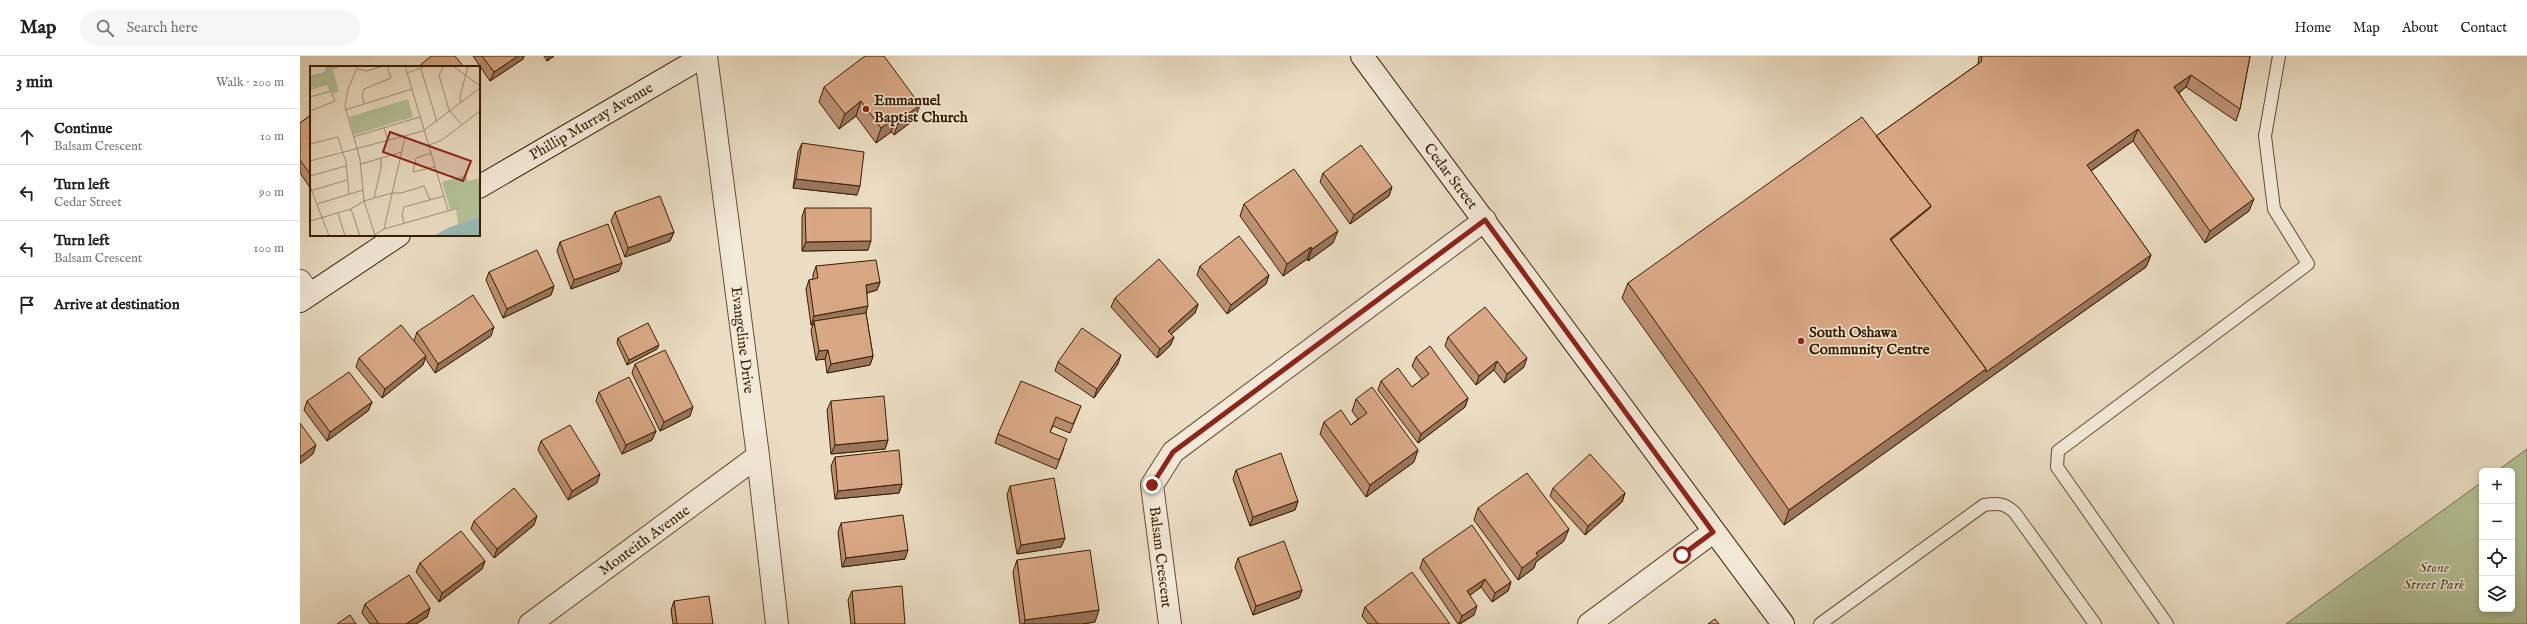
<!DOCTYPE html>
<meta charset="utf-8">
<style>
:root{--surface:#fff;--page:#f6f6f6;--text:#202124;--muted:#757577;--line:#e0e0e0}
body{margin:0;font-family:"IM FELL English",serif;background:var(--page);color:var(--text)}
.controls{position:absolute;right:12px;bottom:12px;display:grid;overflow:hidden;border-radius:6px;box-shadow:0 2px 6px #0003}
.controls button{width:36px;height:36px;display:grid;place-items:center;padding:0;border:0;border-bottom:1px solid var(--line);background:var(--surface);color:var(--text);font:20px sans-serif}
.stop{position:absolute;width:12px;height:12px;margin:-9px;border:3px solid #8f2418;border-radius:50%;background:#fff}
.stop.end{background:#8f2418;border-color:#fff;box-shadow:0 1px 4px #0008}
.list{margin:0;padding:0;list-style:none}
h2{display:flex;justify-content:space-between;align-items:center;height:52px;margin:0;padding:0 16px;font-size:17px}
h2 small{font-size:13px;font-weight:400;color:var(--muted)}
.list li{display:grid;grid-template-columns:26px 1fr auto;gap:12px;align-items:center;box-sizing:border-box;height:56px;padding:0 16px;border-top:1px solid var(--line)}
.list b{display:block;font-size:15px;white-space:nowrap}
.list p{margin:0;font-size:13px;white-space:nowrap;color:var(--muted)}
.list em{font-size:13px;font-style:normal;color:var(--muted)}
.icon{flex:none;width:22px;height:22px;fill:none;stroke:currentColor;stroke-width:2;stroke-linecap:round;stroke-linejoin:round}
.map{position:relative;flex:none;width:2227px;height:568px;overflow:hidden}
header{display:flex;align-items:center;gap:24px;box-sizing:border-box;height:56px;padding:0 20px;background:var(--surface);border-bottom:1px solid var(--line)}
header strong{font-size:19px}
nav{display:flex;gap:22px;margin-inline-start:auto;font-size:14px}
.search{width:280px;height:36px;background:var(--page);display:flex;align-items:center;gap:10px;box-sizing:border-box;padding:0 14px;border-radius:22px;color:var(--muted);font-size:15px}
main{display:flex}
aside{flex:1;background:var(--surface)}
.map>svg:first-child{display:block}
.green{fill:#b3c297;stroke:#76704c}
.lines{fill:none;stroke-linecap:round;stroke-linejoin:round}
.lane-casing{stroke:#654e31;stroke-width:14}
.street-casing{stroke:#654e31;stroke-width:24}
.secondary-casing{stroke:#381e00;stroke-width:24}
.lane{stroke:#f2e9d8;stroke-width:12}
.street{stroke:#f2e9d8;stroke-width:22}
.secondary{stroke:#f2e9d8;stroke-width:22}
.wall{fill:#bb9072;stroke:#381e00}
.shaded-wall{fill:#99765d;stroke:#381e00}
.building{fill:#daa885;stroke:#381e00}
.route{stroke:#8f2418;stroke-width:5}
.poi-dot{fill:#8f2418;stroke:#f2e9d8;stroke-width:1.5}
.labels{text-anchor:middle;stroke-width:3;stroke-linejoin:round;paint-order:stroke}
.poi-label{font-size:15px;font-weight:bold;fill:#381e00;stroke:#f2e9d8;text-anchor:start}
.street-label{font-size:15px;fill:#381e00;stroke:#f2e9d8}
.park-label{font-size:15px;font-style:italic;fill:#5d4f2d;stroke:#f2e9d8}
.inset-river{fill:none;stroke:#98bbb6;stroke-width:2}
.inset-road{fill:none;stroke:#a39175;stroke-width:1}
.view{fill:#8f2418;fill-opacity:0.15;stroke:#8f2418;stroke-width:2}
.inset-edge{fill:none;stroke:#381e00;stroke-width:2}
</style>
<header>
<strong>Map</strong>
<div class="search"><svg class="icon" aria-label="search" viewBox="0 0 24 24"><circle cx="10" cy="10" r="6"/><path d="M15 15l6 6"/></svg>Search here</div>
<nav><a>Home</a><a>Map</a><a>About</a><a>Contact</a></nav>
</header>
<main>
<aside>
<h2>3 min<small>Walk · 200 m</small></h2>
<ul class="list">
<li><svg class="icon" aria-label="ahead" viewBox="0 0 24 24"><path d="M12 20V5M6 11l6-6 6 6"/></svg><div><b>Continue</b><p>Balsam Crescent</p></div><em>10 m</em></li>
<li><svg class="icon" aria-label="left" viewBox="0 0 24 24"><path d="M17 20v-9H6M10 6l-5 5 5 5"/></svg><div><b>Turn left</b><p>Cedar Street</p></div><em>90 m</em></li>
<li><svg class="icon" aria-label="left" viewBox="0 0 24 24"><path d="M17 20v-9H6M10 6l-5 5 5 5"/></svg><div><b>Turn left</b><p>Balsam Crescent</p></div><em>100 m</em></li>
<li><svg class="icon" aria-label="arrive" viewBox="0 0 24 24"><path d="M6 21V4h12l-3 4 3 4H6"/></svg><div><b>Arrive at destination</b></div></li>
</ul>
</aside>
<div class="map">
<svg width="2227" height="568" viewBox="0 0 2227 568">
<rect width="100%" height="100%" fill="#ebddc3"/>
<filter id="stains"><feTurbulence type="fractalNoise" baseFrequency=".005" numOctaves="4"/><feColorMatrix values="0 0 0 0 .2 0 0 0 0 .09 0 0 0 0 .02 0 0 0 .5 -.17"/></filter>
<radialGradient id="worn" r=".72"><stop offset=".6" stop-color="#630" stop-opacity="0"/><stop offset="1" stop-color="#630" stop-opacity=".3"/></radialGradient>
<path class="green" d="M2227,393V568H1986L2182,426V553H2212V415H2197Z"/>
<g class="lines">
<defs>
<path id="lane" d="M1520,568L1684,449C1698,447 1705,447 1715,457L1795,568
M1867,568L1757,411L1758,395L2008,208L1974,153L1965,80L1979,0"/>
<path id="street" d="M406,0L458,400L477,568
M0,225L10,238
M230,568L458,400
M870,568L852,429L873,396L1185,164
M1289,568L1413,476"/>
<path id="secondary" d="M1062,0L1483,568
M179,131L404,0
M0,245L99,179"/>
</defs>
<use href="#lane" class="lane-casing"/>
<use href="#street" class="street-casing"/>
<use href="#secondary" class="secondary-casing"/>
<use href="#lane" class="lane"/>
<use href="#street" class="street"/>
<use href="#secondary" class="secondary"/>
</g>
<path class="wall" d="M173,0H224L223,3L190,25Z
M244,0H254L247,5Z
M1679,0H1950L1940,53L1936,65L1886,31L1879,37L1949,155L1905,187L1833,85L1791,115L1851,199L1846,211L1681,328L1484,469L1322,242L1328,227L1576,80L1678,8Z
M524,31L615,63L594,79L591,76L576,87L556,60L539,73L519,46Z
M11,59V133L0,117V67Z
M502,87L557,139L493,132L498,96Z
M1023,117L1092,131L1089,140L1050,168L1020,126Z
M944,148L1033,187L1008,205L1007,203L983,220L940,160Z
M505,152L568,194L502,195V161Z
M315,156L374,176L370,185L325,201L311,165Z
M260,186L319,215L271,233L257,195Z
M516,210L580,226L577,234L567,237L566,257L573,300L570,309L527,317L525,303L516,304L511,274L513,269H511L506,233L509,224L513,223V219Z
M900,210L969,219L966,228L927,258L897,219Z
M189,216L254,230L251,239L203,262L186,224Z
M815,242L898,248L895,257L871,278L874,281L870,290L857,302L811,251Z
M117,276L191,280L135,317L125,302L123,309L82,342L56,311L59,302L114,285Z
M1148,281L1224,311L1204,327L1194,314L1176,329L1145,290Z
M318,282L357,293L327,309L317,287Z
M1116,301L1168,342L1165,351L1118,387L1078,334L1081,325L1112,331L1122,323L1112,310Z
M758,306L818,308L794,342L755,315Z
M335,308L390,360L360,375L332,317Z
M299,336L356,375L352,384L322,398L296,345Z
M1056,343L1114,406L1066,441L1020,378L1024,366L1051,369L1058,363L1052,355Z
M7,345L72,346L68,355L27,385L4,354Z
M531,345L588,384L585,393L531,398L527,354Z
M781,350L770,377L753,370L750,376L764,392L756,413L695,387L698,378Z
M241,385L297,427L268,444L238,394Z
M535,401L602,428L599,437L535,443L531,410Z
M936,414L998,445L995,454L950,470L933,423Z
M710,430L765,482L761,491L717,498L707,439Z
M1253,432L1325,437L1322,446L1285,479L1250,440Z
M1178,452L1264,485L1236,506L1234,512L1218,524L1174,464Z
M174,465L234,469L194,502L171,473Z
M541,467L605,503L542,511L538,476Z
M938,502L1002,534L999,542L953,559L935,511Z
M1123,503L1211,526L1208,535L1192,546L1181,531L1170,539L1174,559L1160,568H1158L1120,512Z
M717,504L795,566L782,568H720L713,516Z
M185,505L182,513L139,546L116,516L120,507Z
M552,535L605,568H551L548,544Z
M374,545L413,568H373L371,554Z
M65,548L130,552L127,561L116,568H70L62,557Z
M1065,551L1150,568H1068L1062,560Z"/>
<path class="shaded-wall" d="M218,0H224L223,3L190,25L194,16Z
M249,0H254L247,5Z
M1891,19L1886,31L1870,43L1874,31Z
M561,45L556,60L539,73L545,58Z
M620,49L615,63L594,79L599,65Z
M596,61L591,76L576,87L581,72Z
M1838,73L1833,85L1782,121L1787,109Z
M496,123L560,130L557,139L493,132Z
M1092,131L1089,140L1050,168L1054,159Z
M1954,143L1949,155L1905,187L1910,175Z
M1631,150L1625,165L1593,191L1590,183Z
M1038,175L1033,187L1008,205L1012,193Z
M374,176L370,185L325,201L328,192Z
M571,185L568,194L502,195L506,186Z
M1011,191L1007,203L983,220L987,208Z
M1851,199L1846,211L1681,328L1484,469L1489,454L1686,313Z
M322,207L319,215L271,233L274,224Z
M969,219L966,228L927,258L931,249Z
M580,226L577,234L563,238L566,229Z
M254,230L251,239L203,262L207,253Z
M898,248L895,257L865,284L868,275Z
M568,250L565,259L514,265L513,269H511L514,260Z
M194,271L191,280L135,317L138,308Z
M874,281L870,290L857,302L860,293Z
M359,289L357,293L327,309L329,304Z
M528,294L525,303L516,304L519,295Z
M821,299L818,308L794,342L797,333Z
M126,300L123,309L82,342L85,333Z
M573,300L570,309L527,317L531,308Z
M1227,302L1224,311L1204,327L1207,318Z
M1197,305L1194,314L1176,329L1179,320Z
M1168,342L1165,351L1118,387L1121,378Z
M72,346L68,355L27,385L30,376Z
M393,351L390,360L360,375L364,366Z
M356,375L352,384L322,398L326,389Z
M588,384L585,393L531,398L535,389Z
M16,389L13,398L0,408V401Z
M1118,394L1114,406L1066,441L1070,429Z
M300,418L297,427L268,444L272,435Z
M602,428L599,437L535,443L538,435Z
M1325,437L1322,446L1285,479L1288,470Z
M998,445L995,454L950,470L953,461Z
M237,460L234,469L194,502L197,493Z
M1269,473L1264,485L1236,506L1234,512L1218,524L1222,512L1236,497Z
M765,482L761,491L717,498L721,489Z
M608,494L605,503L542,511L546,502Z
M185,505L182,513L139,546L142,537Z
M1185,523L1181,531L1164,544L1167,535Z
M1211,526L1208,535L1192,546L1195,537Z
M1002,534L999,542L953,559L956,550Z
M1177,550L1174,559L1159,568L1162,560Z
M130,552L127,561L116,568H106Z
M799,554L795,566L782,568H724L725,564Z"/>
<path class="building" d="M131,0H155L164,11H118Z
M182,0H218L194,16Z
M565,0H584L620,49L599,65L596,61L581,72L561,45L545,58L524,31Z
M1682,0H1950L1940,53L1891,19L1874,31L1954,143L1910,175L1838,73L1787,109L1851,199L1686,316V313L1591,184L1630,152L1631,150L1576,80L1681,6Z
M11,59V119L0,104V67Z
M1562,61L1631,150L1590,183L1686,313L1489,454L1328,227Z
M502,87L564,96L560,130L496,123Z
M1061,89L1092,131L1054,159L1023,117Z
M994,113L1038,175L1012,193L1011,191L987,208L944,148Z
M360,140L374,176L328,192L315,156Z
M505,152H571V185L506,186Z
M308,168L322,207L274,224L260,186Z
M939,180L969,219L931,249L900,210Z
M237,194L254,230L207,253L189,216Z
M859,203L898,248L868,275L874,281L860,293L815,242Z
M576,204L580,226L566,229L568,250L514,260L509,224L518,222L516,210Z
M173,239L194,271L138,308L117,276Z
M1185,251L1227,302L1207,318L1197,305L1179,320L1148,281Z
M566,257L573,300L531,308L528,294L519,295L514,265Z
M348,267L359,289L329,304L318,282Z
M101,269L126,300L85,333L59,302Z
M782,272L821,299L797,333L758,306Z
M1130,290L1168,342L1121,378L1081,325L1098,312L1112,331L1129,318L1116,301Z
M365,294L393,351L364,366L335,308Z
M49,316L72,346L30,376L7,345Z
M329,321L356,375L326,389L299,336Z
M721,325L781,350L773,368L756,361L750,376L767,383L759,404L698,378Z
M1072,331L1118,394L1070,429L1024,366L1041,354L1051,369L1067,357L1056,343Z
M584,340L588,384L535,389L531,345Z
M0,367L16,389L0,401Z
M270,369L300,418L272,435L241,385Z
M599,394L602,428L538,435L535,401Z
M981,397L998,445L953,461L936,414Z
M1290,398L1325,437L1288,470L1253,432Z
M1227,417L1269,473L1236,497L1238,500L1222,512L1178,452Z
M754,422L765,482L721,489L710,430Z
M214,432L237,460L197,493L174,465Z
M603,459L608,494L546,502L541,467Z
M1172,469L1211,526L1195,537L1185,523L1167,535L1177,550L1162,560L1123,503Z
M161,475L185,505L142,537L120,507Z
M984,485L1002,534L956,550L938,502Z
M790,494L799,554L725,564L717,504Z
M1112,516L1150,568H1078L1065,551Z
M109,519L130,552L106,568H79L65,548Z
M602,530L605,568H555L552,535Z
M409,540L413,568H377L374,545Z
M50,559L56,568H37Z
M1415,563L1419,568H1408Z"/>
<g class="lines">
<path class="route" d="M852,429L873,396L1185,164L1413,476L1382,499"/>
</g>
<g class="poi-dot">
<circle cx="566" cy="53" r="4"/>
<circle cx="1501" cy="285" r="4"/>
</g>
<g class="labels">
<g class="poi-label">
<text x="574" y="49">Emmanuel<tspan x="574" dy="17">Baptist Church</tspan></text>
<text x="1509" y="281">South Oshawa<tspan x="1509" dy="17">Community Centre</tspan></text>
</g>
<g class="street-label">
<text transform="translate(291 65) rotate(-30)" y="5">Phillip Murray Avenue</text>
<text transform="translate(1151 120) rotate(53)" y="5">Cedar Street</text>
<text transform="translate(443 284) rotate(83)" y="5">Evangeline Drive</text>
<text transform="translate(344 484) rotate(-36)" y="5">Monteith Avenue</text>
<text transform="translate(861 501) rotate(83)" y="5">Balsam Crescent</text>
</g>
<g class="park-label">
<text x="2134" y="516">Stone<tspan x="2134" dy="17">Street Park</tspan></text>
</g>
</g>
<g transform="translate(10 10)">
<rect width="170" height="170" fill="#ebddc3"/>
<path d="M33,0L23,4L29,26L25,27L19,24L17,19L0,24V11L16,6L15,1ZM98,33L103,51L44,69L39,51ZM156,109L158,115L170,112V150L148,158L146,142L140,143L132,116Z" fill="#b3c297"/>
<path d="M170,150V170H124L138,162Z" fill="#98bbb6"/>
<path class="inset-river" d="M0,11L16,7L17,0"/>
<path class="inset-road" d="M48,0L38,23L35,40L50,93L54,135L65,169M95,0L138,144M134,0L129,9L139,44L152,59M143,0L170,20M48,3L57,5L73,0M111,3L127,56M97,7L116,0M0,31L21,25L25,35L0,45M151,37L150,31L158,0M54,38L52,29L54,23L81,12L77,0M35,44L102,23M74,62L78,74M43,71L110,51M0,78L28,71L36,96L39,128M119,79L132,74L170,45M121,87L106,92L103,106L125,101M0,95L113,65L170,22M51,98L92,86M0,110L36,100M0,120L19,170M0,125L37,114M64,132L71,102V92M7,138L53,124M41,143L50,170M28,147L35,170M0,155L41,143L54,135L82,127H91L114,120L120,134M94,157L92,149L94,141L134,130M74,163L95,71M63,170L74,163L148,142"/>
<path class="view" d="M80,66L161,95L153,115L73,86Z"/>
<rect width="170" height="170" class="inset-edge"/>
</g>
<rect width="100%" height="100%" filter="url(#stains)"/>
<rect width="100%" height="100%" fill="url(#worn)"/>
</svg>
<div class="controls">
<button>+</button>
<button>−</button>
<button><svg class="icon" aria-label="locate" viewBox="0 0 24 24"><circle cx="12" cy="12" r="6"/><path d="M12 2v4M12 18v4M2 12h4M18 12h4"/></svg></button>
<button><svg class="icon" aria-label="layers" viewBox="0 0 24 24"><path d="M12 4l9 5-9 5-9-5zM3 14l9 5 9-5"/></svg></button>
</div>
<div class="stop" style="left:1382px;top:499px"></div>
<div class="stop end" style="left:852px;top:429px"></div>
</div>
</main>
